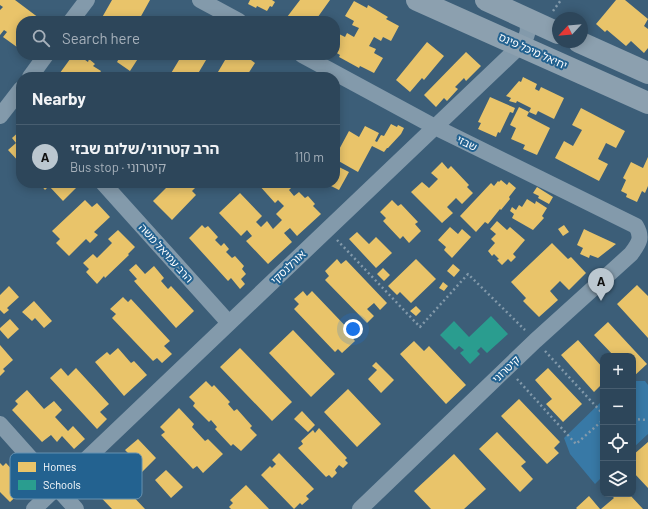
<!DOCTYPE html>
<meta charset="utf-8">
<style>
:root{--surface:#2d465a;--page:#354d60;--text:#f1f3f6;--muted:#a7b1bb;--line:#485e70;--accent:#bbc7d0}
body{margin:0;font-family:Barlow,"Noto Sans Hebrew",sans-serif;background:var(--page);color:var(--text)}
.controls{position:absolute;right:12px;bottom:12px;display:grid;overflow:hidden;border-radius:8px;box-shadow:0 2px 10px #0003}
.controls button{width:36px;height:36px;display:grid;place-items:center;padding:0;border:0;border-bottom:1px solid var(--line);background:var(--surface);color:var(--text);font:20px sans-serif}
.compass{position:absolute;left:552px;top:12px;width:36px;height:36px;border-radius:50%;background:var(--surface);box-shadow:0 2px 10px #0003;rotate:244deg}
.you{position:absolute;left:353px;top:329px;width:14px;height:14px;margin:-10px;border:3px solid #fff;border-radius:50%;background:#1a73e8;box-shadow:0 0 0 6px #1a73e833}
.badge{display:grid;place-items:center;width:26px;height:26px;border-radius:50%;background:var(--accent);color:#111;font-size:13px;font-weight:700}
.pin{position:absolute;translate:-50% -33px;filter:drop-shadow(0 1px 2px #0008)}
.pin::after{content:'';position:absolute;top:21px;width:14px;height:12px;background:inherit;clip-path:polygon(0 0,100% 0,50% 100%)}
.list{margin:0;padding:0;list-style:none}
h2{display:flex;justify-content:space-between;align-items:center;height:52px;margin:0;padding:0 16px;font-size:17px}
h2 small{font-size:13px;font-weight:400;color:var(--muted)}
.list li{display:grid;grid-template-columns:26px 1fr auto;gap:12px;align-items:center;box-sizing:border-box;height:64px;padding:0 16px;border-top:1px solid var(--line)}
.list b{display:block;font-size:15px;white-space:nowrap}
.list p{margin:0;font-size:13px;white-space:nowrap;color:var(--muted)}
.list em{font-size:13px;font-style:normal;color:var(--muted)}
.icon{flex:none;width:22px;height:22px;fill:none;stroke:currentColor;stroke-width:2;stroke-linecap:round;stroke-linejoin:round}
.map{position:relative;flex:none;width:648px;height:509px;overflow:hidden}
.search{position:absolute;background:var(--surface);box-shadow:0 2px 10px #0003;left:16px;top:16px;width:324px;height:44px;display:flex;align-items:center;gap:10px;box-sizing:border-box;padding:0 14px;border-radius:16px;color:var(--muted);font-size:15px}
.panel{position:absolute;background:var(--surface);box-shadow:0 2px 10px #0003;left:16px;top:72px;width:324px;height:116px;border-radius:16px}
.map>svg:first-child{display:block}
.green{fill:#3879a6}
.homes{fill:#e9c46a}
.schools{fill:#2a9d8f}
.lines{fill:none;stroke-linecap:round;stroke-linejoin:round}
.path{stroke:#839aab;stroke-width:2.5;stroke-dasharray:2 3;stroke-linecap:butt}
.street{stroke:#839aab;stroke-width:16}
.secondary{stroke:#8ca0af;stroke-width:22}
.labels{text-anchor:middle;stroke-width:4;stroke-linejoin:round;paint-order:stroke}
.street-label{font-size:11px;fill:#fff;stroke:#236290}
.key{fill:#236290;stroke:#6591b1;stroke-width:1}
.key-label{font-size:11px;fill:#fff}
</style>
<div class="map">
<svg width="648" height="509" viewBox="0 0 648 509">
<rect width="100%" height="100%" fill="#3c5e78"/>
<path class="green" d="M633,381H645L648,385V434L633,448Z
M603,400V476L595,484L570,454L564,438Z"/>
<path class="homes" d="M0,0H15L43,21H21V50L3,37L7,32L4,30L0,35V10L3,7L0,5Z
M112,0H150L140,18L137,17L134,21H100Z
M250,0H272L275,2L272,7L270,6L267,11L257,6L256,8L248,4Z
M300,0H330L315,21H284Z
M616,0H625L648,19L644,26L648,29V48L644,53L631,41L626,46L607,30L605,32L596,24Z
M354,1L367,8L368,5L388,17L386,19L399,26L391,41L383,37L381,41L374,37L369,46L376,49L374,53L383,58L374,73L360,66L359,68L339,57L340,55L335,52V37L337,33L345,37L347,33L354,37L359,28L352,25L354,21L345,16Z
M427,42L444,56L424,80L422,78L410,92L396,80Z
M466,52L481,66L466,81L464,78L455,87L458,89L447,101L444,98L436,107L424,95Z
M73,55H78L88,62L89,59L95,64L93,66L101,71L97,77H57Z
M121,55H135L139,57L130,71L117,62Z
M182,55H209L196,77H175L170,75Z
M228,55H249L253,57L251,60L255,63L246,77H215Z
M274,72L283,77H266L268,73L272,75Z
M523,77L537,84L535,89L539,91L541,87L564,98L554,119L538,111L536,115L529,112L527,116L550,128L537,155L523,149L525,145L511,139L516,128L510,125L519,107L529,112L531,108L517,101L516,103L509,101L511,98L506,96L519,81L521,82Z
M490,97L515,108L513,113L510,112L500,133L498,132L496,137L478,129L481,123L478,122Z
M581,108L625,131L616,148L606,143L598,159L608,164L599,181L555,158L564,141L573,146L582,130L572,125Z
M391,124L397,127L398,125L404,128L401,134L388,148H387L384,152L372,146L358,172L335,159V157L349,131L359,137L365,126L379,133L375,141L377,142L381,135L384,136Z
M21,130V164L8,150L16,143L12,138Z
M648,157V186L645,193L642,191L637,202L626,197L627,194L621,191L626,180L623,178L631,162L643,168Z
M442,162L448,169L451,166L469,185L467,187L473,193L462,204L456,198L447,207L453,213L442,223L411,192L422,182L429,188L438,179L431,173Z
M339,167L349,172L339,190L329,185L330,183H335V174Z
M501,180L507,185L509,182L516,188L509,197L510,199L501,210L500,209L488,224L485,222L476,232L460,216L491,183L494,186L498,181L499,182Z
M39,183H81L63,201L49,186L45,190Z
M171,183H200L192,191L196,195L172,220L153,201Z
M259,183H288L292,187L289,190L294,196L299,192L305,198L308,196L315,204L313,206L321,214L297,236L290,228L284,233L292,242L268,264L246,241L252,236L247,230L241,236L219,213L240,193L262,216L256,222L261,227L267,221L273,229L282,220L276,214L284,206L278,200L275,203L258,184Z
M537,187L553,197L549,204L538,198L539,196L533,193Z
M527,199L535,204L536,201L547,208L542,216L544,218L533,230L512,218L514,214L510,211L512,207L516,210L519,205L522,207Z
M85,200L92,207L97,203L110,217L94,232L98,235L90,243L86,239L69,256L56,243L60,239L52,231Z
M392,200L398,206L401,204L418,222L415,224L421,231L409,243L403,236L400,239L383,221L386,218L380,212Z
M497,221L507,230L510,227L525,240L513,254L516,257L511,262L508,259L502,265L497,260L499,259L494,254L492,256L488,251L495,243L491,239L496,234L490,229Z
M202,225L205,228L208,226L218,237L215,240L221,246L224,243L229,249L226,252L232,258L235,256L244,266L242,269L246,274L241,279L245,284L240,289L231,278L228,281L189,238Z
M564,225L569,232L563,236L558,229Z
M450,227L458,234L462,229L471,237L452,258L444,250L446,247L438,240Z
M584,229L590,232L616,244L598,258L590,255L589,258L580,254L583,248L577,245Z
M118,230L135,247L128,254L129,255L105,278L104,276L97,284L86,272L89,269L83,263L93,254L97,258L112,243L108,239Z
M357,232L369,244L376,237L392,253L376,268L349,239Z
M552,243L568,259L571,257L586,273L569,290L560,281L550,291L558,300L539,317L523,301L526,298L511,282Z
M337,259L341,264L346,260L387,303L380,310L374,303L367,309L374,316L367,323L325,280L329,276L325,271Z
M416,259L436,279L411,303L400,292L397,295L388,286Z
M136,264L145,274L154,266L164,278L161,281L168,289L171,286L194,311L176,328L134,281L137,279L129,270Z
M453,264L460,270L454,277L447,271Z
M383,268L390,275L384,281L377,274Z
M443,282L448,286L444,291L439,288Z
M637,285L648,296V338L617,304Z
M9,286L19,297L7,308L9,310L4,314L0,310V295Z
M303,291L307,296L312,291L353,334L351,336L355,341L342,353L338,349L335,352L294,309L299,304L294,299Z
M123,297L128,302L131,299L170,341L164,346L172,354L162,363L157,358L153,361L112,318L116,314L110,309Z
M34,301L52,321L44,328L35,318L32,321L22,312Z
M416,306L421,311L416,316L410,311Z
M10,319L19,329L8,339L0,330V328Z
M608,322L647,364L633,377V356H614L594,335Z
M293,330L335,374L311,397L269,353Z
M578,340L603,368V383L594,392L561,355Z
M414,341L424,351L429,346L466,385L446,404L400,354Z
M0,345L13,360L3,369L5,371L0,376Z
M118,348L131,363L134,361L147,375L124,396L95,362L107,352L110,355Z
M240,348L292,402L272,421L220,367Z
M376,362L394,380L381,393L368,379L377,370L372,366Z
M61,368L68,376L76,368L109,404L100,412L107,419L97,429L50,378Z
M548,368L582,404L563,422L546,404L552,399L535,380Z
M206,381L212,387L214,385L230,402L228,404L234,411L237,409L252,426L250,428L257,435L241,451L233,444L231,446L215,429L217,427L211,420L209,422L193,406L195,403L189,397Z
M348,389L381,424L357,447L324,412Z
M27,390L44,409L54,401L62,410L55,417L68,431L73,426L85,439L74,449L62,436L57,442L51,435L42,442L12,410L18,404L15,401Z
M519,399L560,442L554,448L559,453L547,464L501,416Z
M179,408L194,424L192,427L205,441L208,439L223,454L203,473L197,466L193,469L161,435L165,432L160,427Z
M302,411L315,425L308,432L294,419Z
M319,428L347,458L345,460L348,463L343,468L339,465L335,470L337,473L332,478L329,475L326,477L298,448L303,444L301,441L313,430L315,433Z
M497,432L526,462L521,466L533,479L520,492L479,449Z
M138,439L156,458L141,473L132,463L135,460L125,450Z
M648,442V488L633,472V455Z
M279,453L314,489L306,496L309,499L302,505L300,503L294,509L261,475L270,466L272,468L276,464L272,460Z
M454,454L486,489L464,509H431L414,491Z
M0,463L3,466L6,463L24,483L21,486L24,489L10,502L0,492Z
M166,470L183,487L171,498L155,480Z
M101,472L107,479L112,474L145,509H112L88,484Z
M246,485L269,509H231L229,507L233,503L230,500Z
M610,494H629L643,509H601L614,498Z
M589,496L600,509H577L576,508Z"/>
<path class="schools" d="M491,316L508,334L487,353L481,347L477,351L480,354L470,364L460,353L464,350L459,346L455,350L440,335L454,321L469,337Z"/>
<g class="lines">
<path class="path" d="M553,11L561,0
M337,240L420,327L468,274L525,330
M545,351L603,414
M517,379L576,444L603,420
M633,419L648,420"/>
<path class="street" d="M200,0L239,21
M71,21L87,0
M302,55L435,127L636,226C643,238 639,243 631,254L535,341L360,509
M30,77L46,55
M0,116L21,89
M103,183L229,323
M0,424L76,509
M34,509L520,46C528,37 529,30 527,19"/>
<path class="secondary" d="M417,0L648,103
M486,0L558,33
M579,42L648,73"/>
</g>
<g class="labels">
<g class="street-label">
<text transform="translate(533 51) rotate(24)" y="4">יחיאל מיכל פינס</text>
<text transform="translate(467 143) rotate(26)" y="4">שבזי</text>
<text transform="translate(166 253) rotate(48)" y="4">הרב עמיאל משה</text>
<text transform="translate(288 267) rotate(-44)" y="4">אורלנסקי</text>
<text transform="translate(506 369) rotate(-44)" y="4">קיטרוני</text>
</g>
</g>
<rect x="10" y="453" width="132" height="46" rx="6" class="key"/>
<rect x="18" y="462" width="18" height="10" fill="#e9c46a"/>
<rect x="18" y="480" width="18" height="10" fill="#2a9d8f"/>
<g class="key-label">
<text x="43" y="471">Homes</text>
<text x="43" y="489">Schools</text>
</g>
</svg>
<div class="controls">
<button>+</button>
<button>−</button>
<button><svg class="icon" aria-label="locate" viewBox="0 0 24 24"><circle cx="12" cy="12" r="6"/><path d="M12 2v4M12 18v4M2 12h4M18 12h4"/></svg></button>
<button><svg class="icon" aria-label="layers" viewBox="0 0 24 24"><path d="M12 4l9 5-9 5-9-5zM3 14l9 5 9-5"/></svg></button>
</div>
<svg class="compass" viewBox="-18 -18 36 36"><path d="M0-13l5 13h-10z" fill="#e53935"/><path d="M0 13l5-13h-10z" fill="#a7b1bb"/></svg>
<div class="you"></div>
<div class="pin badge" style="left:601px;top:301px">A</div>
<div class="search"><svg class="icon" aria-label="search" viewBox="0 0 24 24"><circle cx="10" cy="10" r="6"/><path d="M15 15l6 6"/></svg>Search here</div>
<section class="panel">
<h2>Nearby<small></small></h2>
<ul class="list">
<li><span class="badge">A</span><div><b>הרב קטרוני/שלום שבזי</b><p>Bus stop · קיטרוני</p></div><em>110 m</em></li>
</ul>
</section>
</div>
